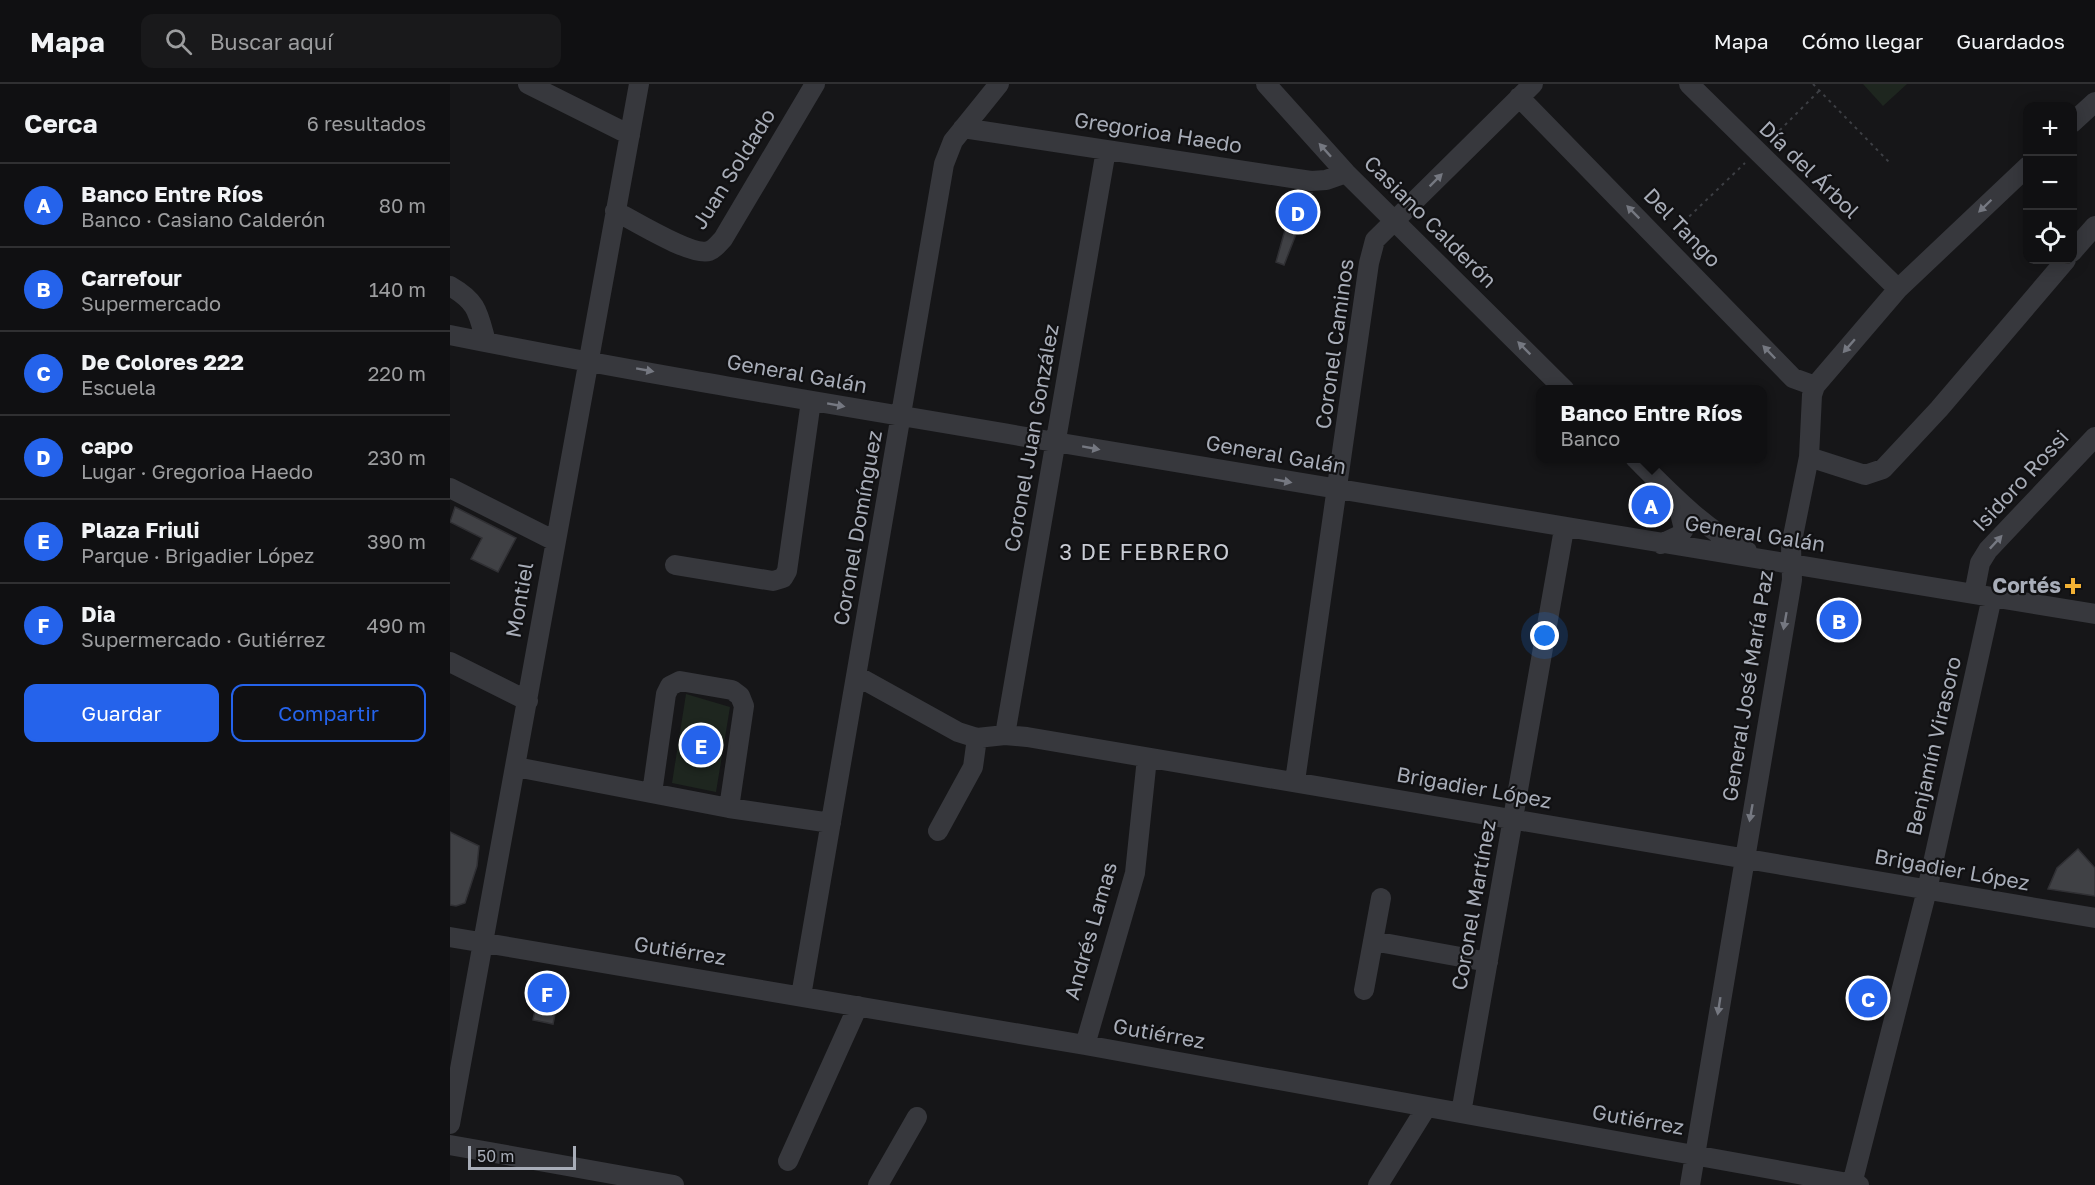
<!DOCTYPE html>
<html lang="es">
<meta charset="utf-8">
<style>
:root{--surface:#101012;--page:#19191b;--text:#f1f3f6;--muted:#9c9d9f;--line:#303032;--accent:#2563eb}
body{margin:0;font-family:"Golos Text",sans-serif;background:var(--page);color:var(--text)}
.controls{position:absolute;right:18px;top:18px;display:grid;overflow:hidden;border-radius:12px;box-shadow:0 3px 15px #0003}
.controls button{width:54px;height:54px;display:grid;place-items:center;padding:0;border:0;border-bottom:2px solid var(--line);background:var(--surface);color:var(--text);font:30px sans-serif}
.scale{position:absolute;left:18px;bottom:15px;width:108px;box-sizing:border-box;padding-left:6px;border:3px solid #a8adb8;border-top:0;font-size:16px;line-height:21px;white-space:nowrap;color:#a8adb8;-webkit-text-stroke:4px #111113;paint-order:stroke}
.you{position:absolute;left:1095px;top:552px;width:21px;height:21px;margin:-15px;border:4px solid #fff;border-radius:50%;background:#1a73e8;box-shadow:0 0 0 9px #1a73e833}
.badge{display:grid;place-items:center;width:39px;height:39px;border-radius:50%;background:var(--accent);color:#fff;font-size:20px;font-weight:700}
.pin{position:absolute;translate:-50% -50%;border:3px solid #fff;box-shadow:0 2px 6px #0006}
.popup{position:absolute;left:1086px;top:301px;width:231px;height:78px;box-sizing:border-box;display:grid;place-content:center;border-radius:12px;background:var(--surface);filter:drop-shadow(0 2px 4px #0005);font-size:20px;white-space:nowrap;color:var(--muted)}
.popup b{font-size:22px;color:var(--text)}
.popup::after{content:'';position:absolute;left:50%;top:100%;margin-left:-12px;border:12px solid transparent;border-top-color:var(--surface)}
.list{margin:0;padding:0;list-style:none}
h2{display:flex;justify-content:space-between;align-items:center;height:78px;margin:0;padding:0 24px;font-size:26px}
h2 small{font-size:20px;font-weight:400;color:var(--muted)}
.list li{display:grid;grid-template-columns:39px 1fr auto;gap:18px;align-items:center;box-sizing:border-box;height:84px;padding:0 24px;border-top:2px solid var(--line)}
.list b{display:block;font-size:22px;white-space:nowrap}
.list p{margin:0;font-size:20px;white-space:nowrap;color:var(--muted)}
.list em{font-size:20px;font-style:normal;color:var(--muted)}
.actions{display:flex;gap:12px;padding:18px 24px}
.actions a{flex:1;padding:14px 0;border:2px solid var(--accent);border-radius:12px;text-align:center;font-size:21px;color:var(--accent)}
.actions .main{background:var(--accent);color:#fff}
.icon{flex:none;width:33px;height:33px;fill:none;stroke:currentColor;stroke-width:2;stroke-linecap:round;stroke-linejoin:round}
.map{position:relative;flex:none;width:1645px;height:1101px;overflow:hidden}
header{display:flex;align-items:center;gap:36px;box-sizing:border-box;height:84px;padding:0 30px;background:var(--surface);border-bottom:2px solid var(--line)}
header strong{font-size:28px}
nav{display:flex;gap:33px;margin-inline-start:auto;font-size:21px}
.search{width:420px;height:54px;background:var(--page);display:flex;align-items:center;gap:15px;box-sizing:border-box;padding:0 21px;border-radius:12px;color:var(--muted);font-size:22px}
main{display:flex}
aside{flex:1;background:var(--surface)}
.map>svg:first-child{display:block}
.green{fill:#1e261f}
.building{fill:#404145;stroke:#303034;stroke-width:1.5}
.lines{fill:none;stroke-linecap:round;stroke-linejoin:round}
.path{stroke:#3d3f44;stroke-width:2;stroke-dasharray:3 4.5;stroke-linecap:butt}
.minor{stroke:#37383d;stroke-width:20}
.oneway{fill:#757881}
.poi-dot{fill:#f2b134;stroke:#111113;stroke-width:2}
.labels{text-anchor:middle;stroke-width:4.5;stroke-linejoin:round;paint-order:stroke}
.street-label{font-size:21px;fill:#a8adb8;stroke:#111113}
.poi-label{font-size:21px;font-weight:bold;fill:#a8adb8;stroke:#111113;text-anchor:end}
.neighbourhood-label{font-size:22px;letter-spacing:1.5px;fill:#c9ccd4;stroke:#111113}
</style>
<header>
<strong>Mapa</strong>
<div class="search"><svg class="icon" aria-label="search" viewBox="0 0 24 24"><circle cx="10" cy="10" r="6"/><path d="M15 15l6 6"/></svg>Buscar aquí</div>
<nav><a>Mapa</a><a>Cómo llegar</a><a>Guardados</a></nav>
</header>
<main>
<aside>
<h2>Cerca<small>6 resultados</small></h2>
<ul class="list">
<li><span class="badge">A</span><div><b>Banco Entre Ríos</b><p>Banco · Casiano Calderón</p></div><em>80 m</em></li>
<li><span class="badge">B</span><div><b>Carrefour</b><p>Supermercado</p></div><em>140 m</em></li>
<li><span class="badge">C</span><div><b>De Colores 222</b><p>Escuela</p></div><em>220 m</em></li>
<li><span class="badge">D</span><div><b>capo</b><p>Lugar · Gregorioa Haedo</p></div><em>230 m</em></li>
<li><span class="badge">E</span><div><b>Plaza Friuli</b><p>Parque · Brigadier López</p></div><em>390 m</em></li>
<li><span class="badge">F</span><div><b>Dia</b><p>Supermercado · Gutiérrez</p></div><em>490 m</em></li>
</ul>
<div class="actions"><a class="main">Guardar</a><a>Compartir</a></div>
</aside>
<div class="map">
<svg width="1645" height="1101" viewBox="0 0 1645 1101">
<rect width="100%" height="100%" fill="#161618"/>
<path class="green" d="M1413,0H1457L1433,22Z
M236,610L280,623L266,708L222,699Z"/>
<path class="building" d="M846,107L862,109L834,181L826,178Z
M5,423L66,454L48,488L21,475L32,454L0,438Z
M0,748L29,762L27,782L15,819L6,822L0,821Z
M1628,765L1645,784V812L1598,805L1607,784Z
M91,896L111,900L103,940L83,936Z"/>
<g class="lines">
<path class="path" d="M1363,0L1439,78
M1319,57L1370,6
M1223,148L1295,79"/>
<path class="minor" d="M78,0L180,51
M816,0L896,89L1115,306
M1239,0L1448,205
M1069,13L1343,294L1365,302
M1622,39L1645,18
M513,44L861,97L876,96L896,89
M165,127C183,136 242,173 259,167C265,165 269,159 273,155L365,0
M1622,168L1645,142
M0,202C28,218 28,229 36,258
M0,251C203,292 407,324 611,359C956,417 1300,473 1645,530
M1359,373L1415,391L1433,385L1489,325L1616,176
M1185,374C1220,409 1253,444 1297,467
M0,404L105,457
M1211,460L1230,451L1234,445L1227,417
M225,481L323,497L333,494L337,487L361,317
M1524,510L1530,479L1538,466L1645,353
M0,578L78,617
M407,592L508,648L527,654L555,651L577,653L1645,834
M555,651L656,66
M66,683L279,724L381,739
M845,697L919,179L925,156L1083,0
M202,709L216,610L220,602L230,597L282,606L290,612L294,622L279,724
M488,747L523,683L527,654
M0,853L635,961L1409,1101
M923,857L1038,878
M914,906L931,814
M351,912L494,80L503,57L549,0
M635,961L685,789L697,674
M1011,1029L1114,445
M0,1040L189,0
M0,1061L224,1101
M338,1077L408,922
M1402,1100L1477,806L1542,513
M428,1101L467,1033
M928,1101L976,1024
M1240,1101L1342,496L1341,462L1359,373L1362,311L1365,302L1448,205L1578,82"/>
</g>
<defs><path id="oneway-solid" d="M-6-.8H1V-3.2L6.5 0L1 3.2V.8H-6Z" transform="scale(1.5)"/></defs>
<g class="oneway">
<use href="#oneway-solid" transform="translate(875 66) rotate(-132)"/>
<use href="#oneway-solid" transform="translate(986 96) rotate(-45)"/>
<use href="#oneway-solid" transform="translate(1535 122) rotate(136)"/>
<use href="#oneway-solid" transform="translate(1183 128) rotate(-135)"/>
<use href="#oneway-solid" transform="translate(1399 262) rotate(131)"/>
<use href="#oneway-solid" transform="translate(1074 264) rotate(-135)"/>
<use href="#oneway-solid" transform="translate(1319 268) rotate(-134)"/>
<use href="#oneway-solid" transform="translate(195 286) rotate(10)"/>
<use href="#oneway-solid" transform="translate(386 321) rotate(10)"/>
<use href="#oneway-solid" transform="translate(641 364) rotate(10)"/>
<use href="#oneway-solid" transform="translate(833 397) rotate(10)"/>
<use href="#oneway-solid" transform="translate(1546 458) rotate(-47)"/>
<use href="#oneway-solid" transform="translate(1335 537) rotate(100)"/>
<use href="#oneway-solid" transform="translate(1301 729) rotate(100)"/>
<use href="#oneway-solid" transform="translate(1269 922) rotate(99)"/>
</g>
<path class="poi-dot" d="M1620 493h6v6h6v6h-6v6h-6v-6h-6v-6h6z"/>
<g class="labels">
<g class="street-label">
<text transform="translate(708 49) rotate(9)" y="7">Gregorioa Haedo</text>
<text transform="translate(284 85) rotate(-58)" y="7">Juan Soldado</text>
<text transform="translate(1359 86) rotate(44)" y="7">Día del Árbol</text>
<text transform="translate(980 138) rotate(45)" y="7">Casiano Calderón</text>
<text transform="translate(1232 144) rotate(46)" y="7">Del Tango</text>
<text transform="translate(885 260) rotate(-82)" y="7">Coronel Caminos</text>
<text transform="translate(347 290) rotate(10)" y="7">General Galán</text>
<text transform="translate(582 354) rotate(-80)" y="7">Coronel Juan González</text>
<text transform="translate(826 371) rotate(10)" y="7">General Galán</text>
<text transform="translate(1571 397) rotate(-47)" y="7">Isidoro Rossi</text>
<text transform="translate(408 444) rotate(-80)" y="7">Coronel Domínguez</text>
<text transform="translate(1305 450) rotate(9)" y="7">General Galán</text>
<text transform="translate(70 516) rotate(-80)" y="7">Montiel</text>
<text transform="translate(1298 602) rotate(-81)" y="7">General José María Paz</text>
<text transform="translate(1484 662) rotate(-77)" y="7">Benjamín Virasoro</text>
<text transform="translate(1024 704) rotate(10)" y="7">Brigadier López</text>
<text transform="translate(1502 786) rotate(10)" y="7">Brigadier López</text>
<text transform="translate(1024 821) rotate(-80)" y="7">Coronel Martínez</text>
<text transform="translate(641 847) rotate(-74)" y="7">Andrés Lamas</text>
<text transform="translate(230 867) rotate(9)" y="7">Gutiérrez</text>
<text transform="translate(709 950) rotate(10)" y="7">Gutiérrez</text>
<text transform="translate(1188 1036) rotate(10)" y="7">Gutiérrez</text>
</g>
<g class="poi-label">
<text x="1611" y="509">Cortés</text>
</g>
<g class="neighbourhood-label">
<text x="695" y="476">3 DE FEBRERO</text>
</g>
</g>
</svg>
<div class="controls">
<button>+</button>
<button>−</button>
<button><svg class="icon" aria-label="locate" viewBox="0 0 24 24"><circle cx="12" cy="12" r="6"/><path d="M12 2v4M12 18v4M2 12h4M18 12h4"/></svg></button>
</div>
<div class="scale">50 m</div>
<div class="you"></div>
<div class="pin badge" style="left:1201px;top:421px">A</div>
<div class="popup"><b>Banco Entre Ríos</b>Banco</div>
<div class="pin badge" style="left:1389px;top:536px">B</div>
<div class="pin badge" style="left:1418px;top:914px">C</div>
<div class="pin badge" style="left:848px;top:128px">D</div>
<div class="pin badge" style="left:251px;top:661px">E</div>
<div class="pin badge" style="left:97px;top:909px">F</div>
</div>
</main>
